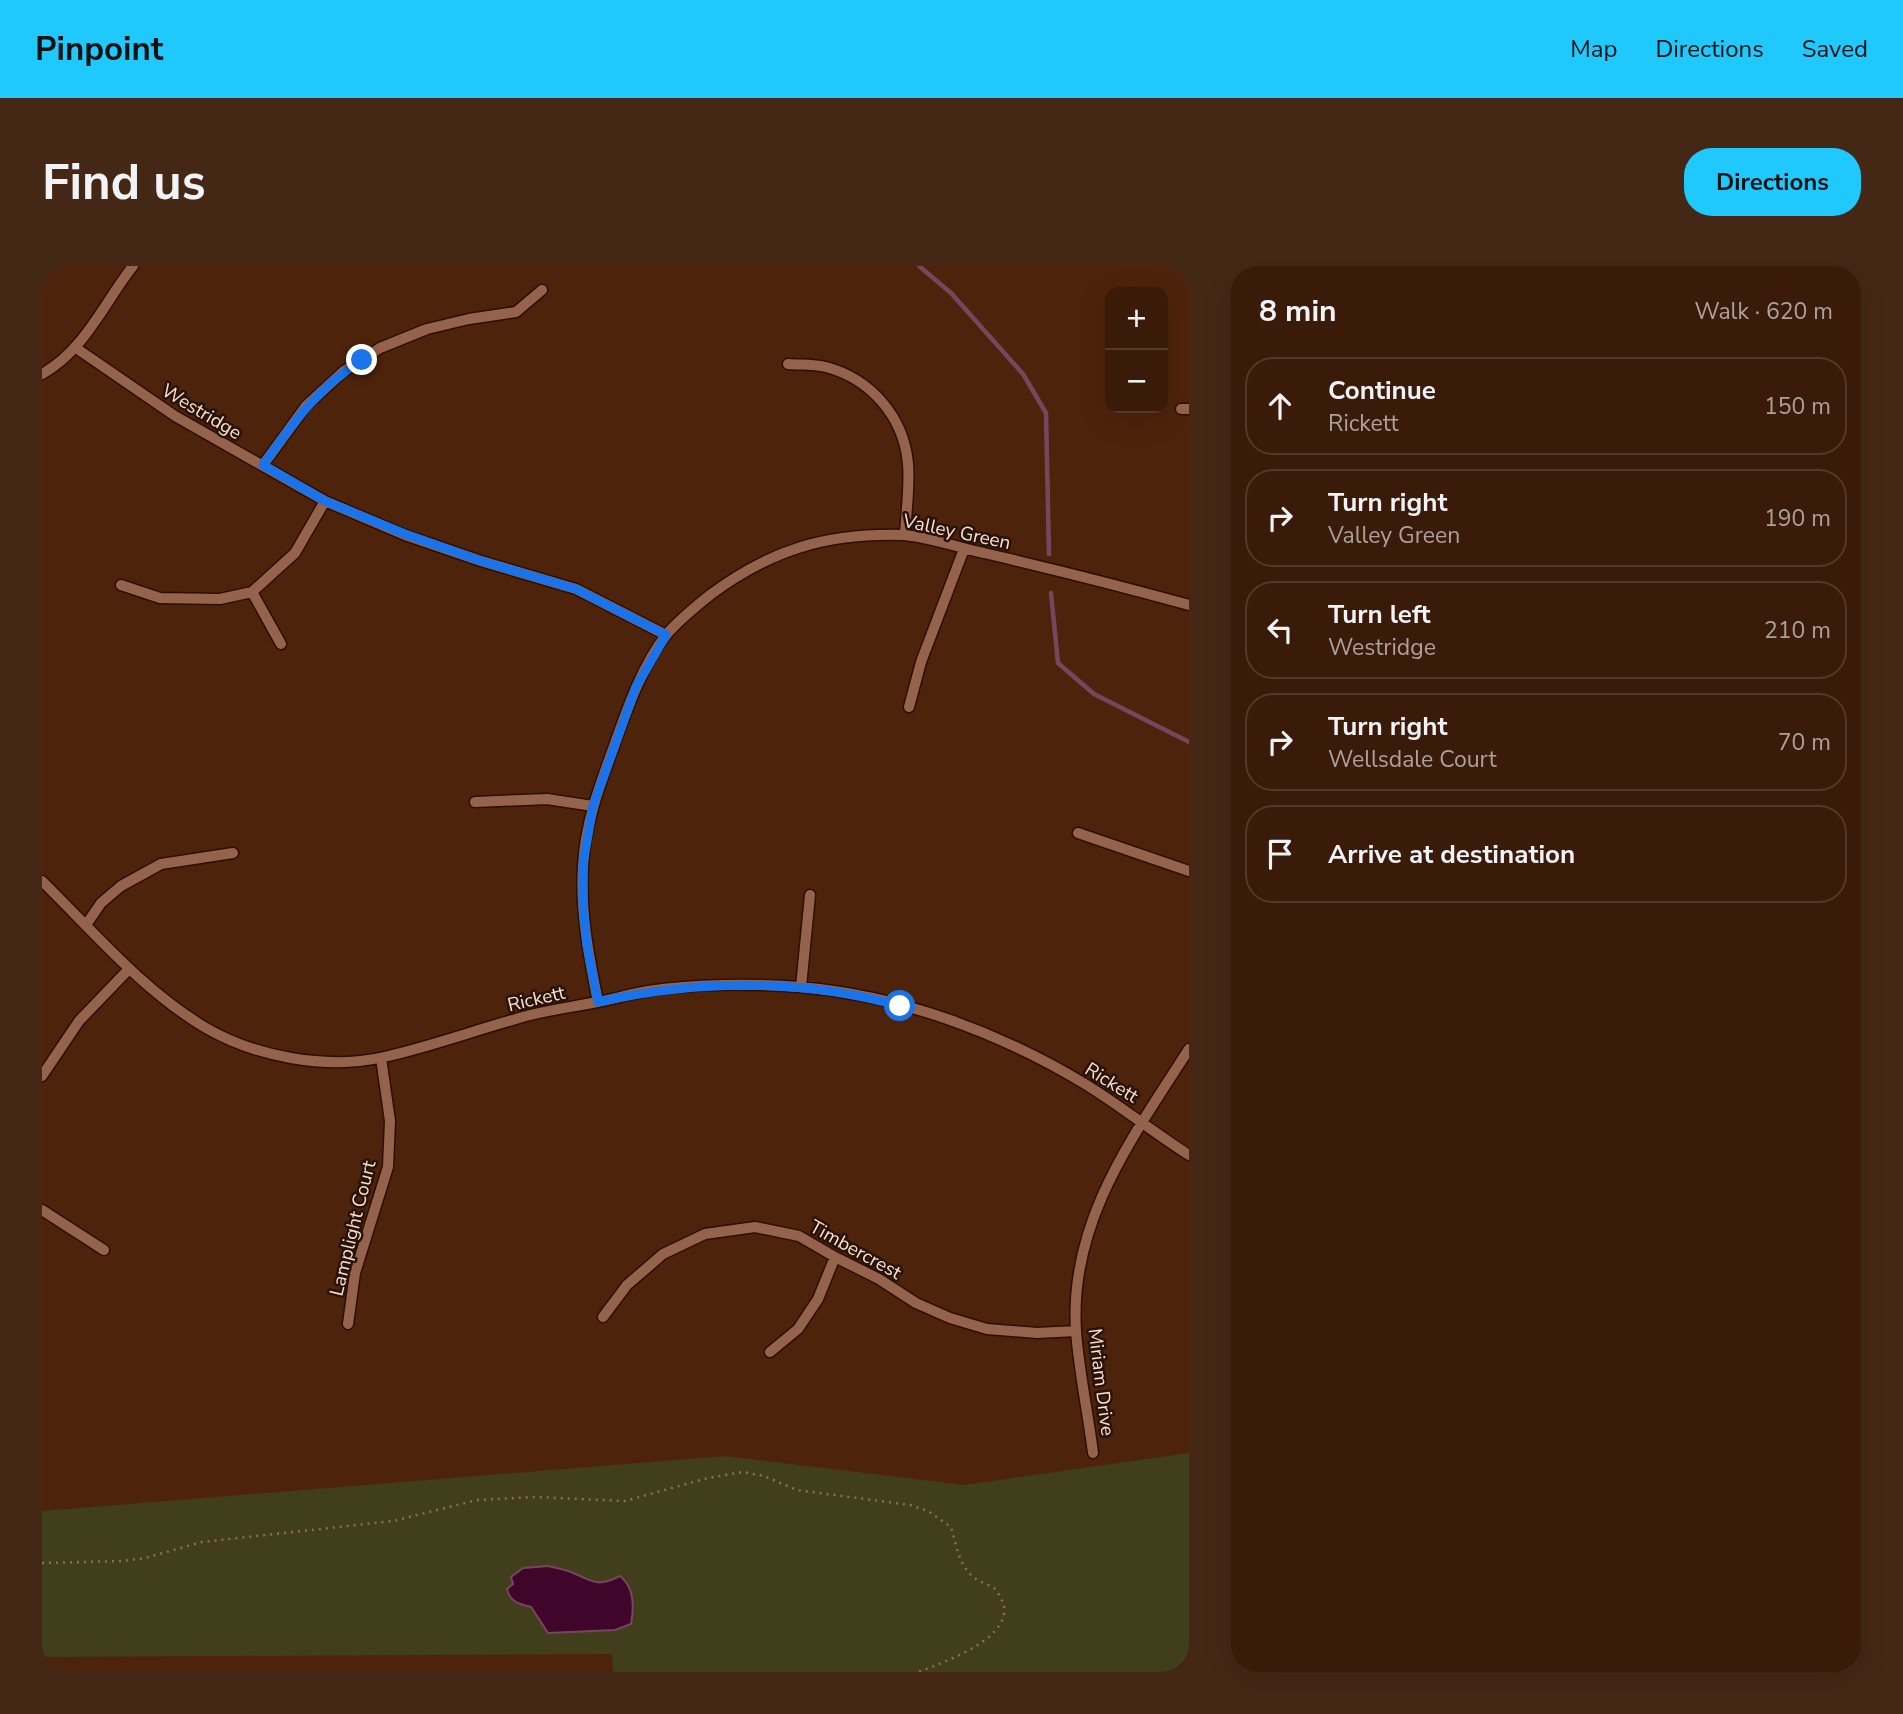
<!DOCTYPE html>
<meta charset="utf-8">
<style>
:root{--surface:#3a1a08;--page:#452716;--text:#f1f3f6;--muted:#aba19c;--line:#543829;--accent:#20c9fd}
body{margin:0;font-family:"Nunito Sans",sans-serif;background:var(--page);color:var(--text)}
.controls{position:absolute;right:21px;top:21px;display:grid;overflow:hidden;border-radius:14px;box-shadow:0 7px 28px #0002}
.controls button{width:63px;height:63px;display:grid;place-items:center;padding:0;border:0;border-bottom:2px solid var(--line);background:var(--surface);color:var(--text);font:35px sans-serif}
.stop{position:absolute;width:21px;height:21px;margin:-16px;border:5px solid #1a73e8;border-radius:50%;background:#fff}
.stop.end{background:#1a73e8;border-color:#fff;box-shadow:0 2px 7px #0008}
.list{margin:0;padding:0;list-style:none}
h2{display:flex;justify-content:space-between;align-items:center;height:91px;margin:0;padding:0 28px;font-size:30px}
h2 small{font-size:23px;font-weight:400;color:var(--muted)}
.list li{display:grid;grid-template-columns:46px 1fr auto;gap:21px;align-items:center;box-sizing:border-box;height:98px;margin:0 14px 14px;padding:0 14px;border:2px solid var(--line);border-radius:28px}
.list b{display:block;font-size:26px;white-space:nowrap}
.list p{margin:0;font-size:23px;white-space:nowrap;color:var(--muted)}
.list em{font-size:23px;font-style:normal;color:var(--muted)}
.icon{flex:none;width:38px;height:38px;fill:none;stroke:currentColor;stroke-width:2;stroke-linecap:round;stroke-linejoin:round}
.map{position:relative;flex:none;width:1147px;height:1406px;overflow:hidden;border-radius:28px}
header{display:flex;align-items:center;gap:42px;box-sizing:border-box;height:98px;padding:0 35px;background:var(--accent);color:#111}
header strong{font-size:33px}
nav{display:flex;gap:38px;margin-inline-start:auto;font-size:24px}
.intro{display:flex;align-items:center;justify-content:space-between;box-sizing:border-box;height:168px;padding:0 42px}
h1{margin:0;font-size:49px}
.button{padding:18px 32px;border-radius:28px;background:var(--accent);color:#111;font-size:24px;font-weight:700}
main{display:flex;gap:42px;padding:0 42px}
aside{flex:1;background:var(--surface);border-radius:28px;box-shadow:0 7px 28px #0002}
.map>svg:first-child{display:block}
.green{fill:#403e1b}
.water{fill:#3f052b;stroke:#77465d;stroke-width:2}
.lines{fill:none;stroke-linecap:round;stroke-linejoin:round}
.stream{stroke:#77465d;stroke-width:4.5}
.street-casing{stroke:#2e0e00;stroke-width:13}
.path{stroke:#916b57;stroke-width:2.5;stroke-dasharray:2 5;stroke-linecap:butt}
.street{stroke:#95634b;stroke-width:10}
.route{stroke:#1a73e8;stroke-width:9}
.labels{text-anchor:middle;stroke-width:5;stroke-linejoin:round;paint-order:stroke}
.street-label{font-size:19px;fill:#fbded1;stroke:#271309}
</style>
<header>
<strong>Pinpoint</strong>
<nav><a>Map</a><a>Directions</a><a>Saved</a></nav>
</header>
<div class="intro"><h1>Find us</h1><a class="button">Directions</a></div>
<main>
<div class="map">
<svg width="1147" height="1406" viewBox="0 0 1147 1406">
<rect width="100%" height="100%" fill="#4e230b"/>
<path class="green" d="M1147,1187V1406H571L570,1388L0,1391V1245L683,1190L922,1219Z"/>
<path class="water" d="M506,1300C514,1302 522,1303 529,1306C551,1315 554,1322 578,1310C592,1321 592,1342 589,1358L573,1364L506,1367L489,1341C477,1338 468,1336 465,1323L471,1318L469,1311L481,1302Z"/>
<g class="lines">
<path class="stream" d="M877,0L909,27L981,108L1004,147L1007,288
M1009,327L1016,397L1052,428L1147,476"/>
<defs>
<path id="street" d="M34,82L133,150L283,235L363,269L439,295L534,323L624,369
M746,98C758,99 772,98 784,101C829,113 862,151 866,198C868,221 864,246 863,269
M0,108C42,85 62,37 91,0
M1139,143H1147
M221,199L264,140L302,105L338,82L385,63L427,53L474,46L500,24
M79,319L118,332L178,333L210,326L253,287L283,235
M210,326L239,378
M867,441L879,396L922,283
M433,536L505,533L551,540
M1036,567L1147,605
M0,615C52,666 100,724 164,762C214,791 285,804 342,791C391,780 439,762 488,749C508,744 529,741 550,737C569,734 587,728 606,725C650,718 712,717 757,721C857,729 957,766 1043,818C1079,840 1112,867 1147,889
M44,659L59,637L79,620L119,598L191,587
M759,721L768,629
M556,736C547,691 538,646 541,600C543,559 557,521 571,483C584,446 600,399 625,368C637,354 653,341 668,329C728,284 784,267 860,269C885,270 917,282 942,287C1011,303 1079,320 1147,339
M0,810L37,755L87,703
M0,944L62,984
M561,1051L585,1019L621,988L663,968L713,961L757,970L793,991L837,1013L874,1037L908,1052L945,1063L995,1067L1034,1065
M306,1058L313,1007L346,901L348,855L339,792
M728,1086L756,1063L776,1033L793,991
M1051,1187C1046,1147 1037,1106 1034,1065C1027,955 1091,871 1147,783"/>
</defs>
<use href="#street" class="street-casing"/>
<path class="path" d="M0,1297L81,1295L103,1292L160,1276L351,1255L435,1234L493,1231L583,1235L666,1212L701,1206L722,1210L755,1224L868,1239L886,1245L909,1261C915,1280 916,1300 934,1313C940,1317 948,1319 953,1323C955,1325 957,1329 959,1332C979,1370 902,1396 876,1406"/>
<use href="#street" class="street"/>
</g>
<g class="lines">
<path class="route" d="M320,94C274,123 252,156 221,199L283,235L363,268L439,295L534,323L624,369L594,421L551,540L541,598V639L545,679L556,736C653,714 761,712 858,740"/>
</g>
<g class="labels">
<g class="street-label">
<text transform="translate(160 145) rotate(31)" y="7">Westridge</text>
<text transform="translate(915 265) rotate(12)" y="7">Valley Green</text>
<text transform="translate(494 732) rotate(-13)" y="7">Rickett</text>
<text transform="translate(1070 816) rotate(32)" y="7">Rickett</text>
<text transform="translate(310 962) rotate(-76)" y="7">Lamplight Court</text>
<text transform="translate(814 983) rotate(29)" y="7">Timbercrest</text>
<text transform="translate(1060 1116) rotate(83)" y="7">Miriam Drive</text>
</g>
</g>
</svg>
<div class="controls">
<button>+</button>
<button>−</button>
</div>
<div class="stop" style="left:858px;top:740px"></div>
<div class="stop end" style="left:320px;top:94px"></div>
</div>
<aside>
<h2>8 min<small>Walk · 620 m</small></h2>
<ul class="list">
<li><svg class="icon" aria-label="ahead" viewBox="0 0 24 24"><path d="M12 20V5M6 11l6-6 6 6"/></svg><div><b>Continue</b><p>Rickett</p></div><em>150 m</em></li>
<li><svg class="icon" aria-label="right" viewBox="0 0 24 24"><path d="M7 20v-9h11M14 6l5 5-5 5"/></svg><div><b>Turn right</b><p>Valley Green</p></div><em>190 m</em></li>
<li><svg class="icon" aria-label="left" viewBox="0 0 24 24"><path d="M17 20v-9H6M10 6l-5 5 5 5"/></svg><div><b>Turn left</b><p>Westridge</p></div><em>210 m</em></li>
<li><svg class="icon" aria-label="right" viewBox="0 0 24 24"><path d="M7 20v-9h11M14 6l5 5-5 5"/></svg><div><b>Turn right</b><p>Wellsdale Court</p></div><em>70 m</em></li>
<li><svg class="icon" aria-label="arrive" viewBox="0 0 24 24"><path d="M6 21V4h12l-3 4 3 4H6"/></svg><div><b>Arrive at destination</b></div></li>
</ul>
</aside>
</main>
